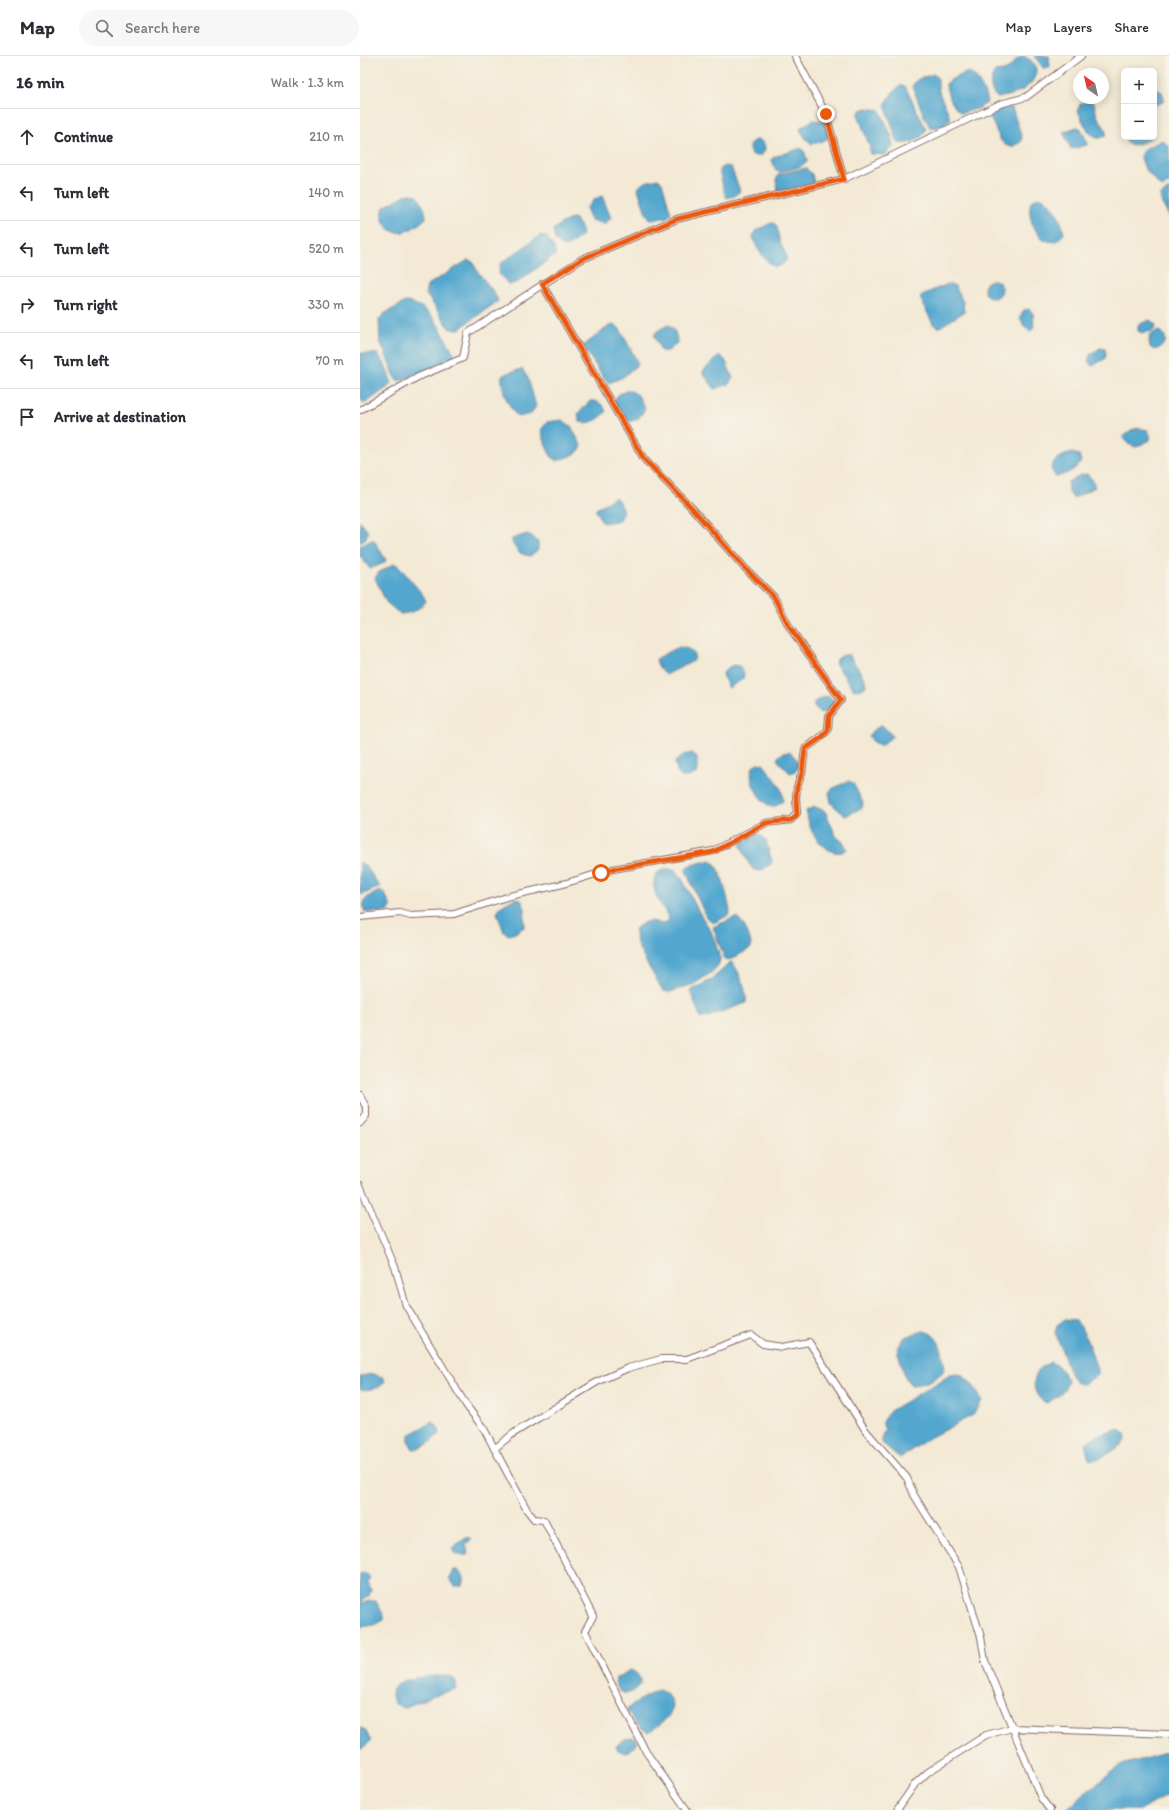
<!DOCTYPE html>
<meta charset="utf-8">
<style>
:root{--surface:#fff;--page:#f7f7f7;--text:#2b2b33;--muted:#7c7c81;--line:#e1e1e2}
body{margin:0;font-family:Itim,sans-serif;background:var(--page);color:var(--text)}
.controls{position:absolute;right:12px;top:12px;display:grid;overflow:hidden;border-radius:6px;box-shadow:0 2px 10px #0003}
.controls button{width:36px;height:36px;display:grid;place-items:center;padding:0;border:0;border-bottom:1px solid var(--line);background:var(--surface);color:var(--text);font:20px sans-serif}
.compass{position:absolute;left:713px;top:12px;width:36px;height:36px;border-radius:50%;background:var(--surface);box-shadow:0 2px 10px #0003;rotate:326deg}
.stop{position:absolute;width:12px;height:12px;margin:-9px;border:3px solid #ea580c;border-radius:50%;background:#fff}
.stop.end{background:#ea580c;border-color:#fff;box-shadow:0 1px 4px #0008}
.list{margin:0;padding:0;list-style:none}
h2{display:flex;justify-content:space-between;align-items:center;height:52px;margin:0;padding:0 16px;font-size:17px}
h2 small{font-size:13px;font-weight:400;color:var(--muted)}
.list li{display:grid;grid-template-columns:26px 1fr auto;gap:12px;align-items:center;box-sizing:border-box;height:56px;padding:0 16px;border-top:1px solid var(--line)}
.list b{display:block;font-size:15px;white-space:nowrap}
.list em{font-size:13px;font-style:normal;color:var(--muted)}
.icon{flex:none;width:22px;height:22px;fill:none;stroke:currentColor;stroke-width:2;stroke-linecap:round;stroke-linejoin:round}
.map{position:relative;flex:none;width:809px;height:1754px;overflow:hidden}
header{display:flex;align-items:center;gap:24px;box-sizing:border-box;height:56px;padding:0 20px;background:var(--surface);border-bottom:1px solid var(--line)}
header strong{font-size:19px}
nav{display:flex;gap:22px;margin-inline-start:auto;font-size:14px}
.search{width:280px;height:36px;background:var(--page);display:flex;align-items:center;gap:10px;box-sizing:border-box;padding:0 14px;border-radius:22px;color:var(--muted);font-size:15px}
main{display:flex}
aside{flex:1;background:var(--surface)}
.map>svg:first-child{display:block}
.water{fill:#53a7cf;stroke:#4e637d}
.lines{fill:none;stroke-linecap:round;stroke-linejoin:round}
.street-casing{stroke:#856666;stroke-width:8}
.street{stroke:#fff;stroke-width:6}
.route{stroke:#ea580c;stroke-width:5}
</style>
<header>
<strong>Map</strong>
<div class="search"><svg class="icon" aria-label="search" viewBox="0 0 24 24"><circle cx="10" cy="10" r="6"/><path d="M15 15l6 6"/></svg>Search here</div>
<nav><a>Map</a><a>Layers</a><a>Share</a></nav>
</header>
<main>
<aside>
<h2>16 min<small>Walk · 1.3 km</small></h2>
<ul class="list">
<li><svg class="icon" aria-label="ahead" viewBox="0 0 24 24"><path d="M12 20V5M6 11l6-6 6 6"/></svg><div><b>Continue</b></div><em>210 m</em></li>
<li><svg class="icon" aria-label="left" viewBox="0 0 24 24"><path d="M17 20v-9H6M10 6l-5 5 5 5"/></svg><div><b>Turn left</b></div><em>140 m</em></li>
<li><svg class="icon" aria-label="left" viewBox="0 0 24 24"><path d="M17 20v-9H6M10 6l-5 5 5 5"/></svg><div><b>Turn left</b></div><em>520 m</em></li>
<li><svg class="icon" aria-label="right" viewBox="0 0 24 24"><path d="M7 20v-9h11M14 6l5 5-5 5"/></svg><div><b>Turn right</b></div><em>330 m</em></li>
<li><svg class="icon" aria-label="left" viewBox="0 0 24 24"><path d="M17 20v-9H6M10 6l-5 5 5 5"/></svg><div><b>Turn left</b></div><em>70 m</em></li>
<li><svg class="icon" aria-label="arrive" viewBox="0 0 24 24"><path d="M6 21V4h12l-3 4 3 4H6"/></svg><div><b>Arrive at destination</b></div></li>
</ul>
</aside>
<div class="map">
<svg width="809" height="1754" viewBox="0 0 809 1754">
<rect width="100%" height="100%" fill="#f7f3e8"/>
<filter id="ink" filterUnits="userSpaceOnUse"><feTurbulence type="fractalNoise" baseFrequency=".025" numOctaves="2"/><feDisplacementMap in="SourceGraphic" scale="8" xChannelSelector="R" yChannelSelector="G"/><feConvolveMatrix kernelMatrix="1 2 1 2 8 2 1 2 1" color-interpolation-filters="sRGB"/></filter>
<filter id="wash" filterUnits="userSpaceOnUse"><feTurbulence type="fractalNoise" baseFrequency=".012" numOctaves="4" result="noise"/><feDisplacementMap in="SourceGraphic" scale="16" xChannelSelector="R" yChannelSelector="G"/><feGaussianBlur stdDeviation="0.9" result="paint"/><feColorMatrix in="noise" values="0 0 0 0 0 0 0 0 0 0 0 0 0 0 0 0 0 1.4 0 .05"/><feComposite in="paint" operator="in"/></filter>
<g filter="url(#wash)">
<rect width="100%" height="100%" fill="#f3e9d4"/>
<path class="water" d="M663,0C687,9 674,31 656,37C651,40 644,40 638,42C629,36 629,24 635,16C639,15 644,16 648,13C654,8 655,3 663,0Z
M674,0H689L690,11L684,13Z
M608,16C618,19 626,38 627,47L617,53L601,57C594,53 586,37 586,28L592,23Z
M574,18L578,23C576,40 587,47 590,64L584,69L571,73L564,60L552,30L558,23Z
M541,29L545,30L566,73C563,83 549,89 539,87L536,82L525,49L533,36Z
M794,32L802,36L804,42L803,46L794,50Z
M728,45L734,47L737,60L746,74V79C732,91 723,65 718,55L720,48Z
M646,51L652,52L662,81L661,86L651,91L645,89L641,85L629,59L636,53Z
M507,52L520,54L532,81L533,91L525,99L510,98V92L498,58L501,54Z
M453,64L463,65L470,80C465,86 459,86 452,88L446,83L440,74L441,71Z
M717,71L720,72L728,87L727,89L711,93L703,76Z
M765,81H792C785,86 776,90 768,88Z
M389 92a8 8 0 1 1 16 0a8 8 0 1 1-16 0Z
M802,84L809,90V128L801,131L785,113L780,99L785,93Z
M441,92L445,97L447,105L440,111L419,116L416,115L412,104L414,101Z
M365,110L371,111L380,135L375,140L367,142L365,139L359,114Z
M446,112L452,118L454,127L418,136L416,124L419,118Z
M298,123L302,126L311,158L308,161L291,164L286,157L278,133C281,125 291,125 298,123Z
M809,133V160L802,148L800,140Z
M51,138L57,139C61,146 66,153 66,162C55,172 37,185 26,169C21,163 22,159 24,151L45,139Z
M242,140L251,162L244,168L231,164L226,152L235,143Z
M678,141C693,144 702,164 704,178L695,186L683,184C673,172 667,161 671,145Z
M214,162L220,169L223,178L210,189L203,191L195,184L193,174L202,167Z
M413,166L417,170C418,174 418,179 419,183C422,195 436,206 415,211C404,204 396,192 393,181L395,175Z
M181,179L187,181L195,193V199L158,226L149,229L139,218L140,208Z
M108,204L113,206C118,221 133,230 138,245L99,273H90L66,238V233L68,229Z
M624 233a9 9 0 1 1 18 0a9 9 0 1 1-18 0Z
M588,228L595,230L603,246L604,256L580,271H577L573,268L560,242L562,239Z
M45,246C73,248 81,277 94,297V301L90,304L39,325L36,323L20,285L19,263L24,258Z
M669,253L673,257L674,272L671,275C664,273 663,268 660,261L664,254Z
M790,264L795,268L796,272L793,275L782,277L778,275V269Z
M254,268L260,273L277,305V309L263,321L249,327L243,321L223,290L250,269Z
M308,269C315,272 317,280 317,287L308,295H301L294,279L297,275Z
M797,275L802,276L805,281V287L800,292L794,294L790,291L789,285L790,279Z
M740,292L745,293L746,297L745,303L732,310L728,305L730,299Z
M0,297L18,298L24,307L32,327L27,332L4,348L0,342Z
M360,299L365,304L373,322L369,328L355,333L343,317L344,314Z
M162,313L168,322L176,350L171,358L158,361C149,352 140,332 142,320L147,317Z
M269,334L278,339L285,353L278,363L269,366L266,364L253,345L259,338Z
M230,345C238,344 244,349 246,356C240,363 230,369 220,366L218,358Z
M202,364L211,370L222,391L216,398L197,405C187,400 185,384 181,374L187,366Z
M779,372C786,373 792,376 790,384L776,391L768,388L763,381L771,374Z
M712,397L719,399L721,406C716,413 704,421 695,420L691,413C692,404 703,399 712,397Z
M727,418L732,423L735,431L714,442L712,441L708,434V426L720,419Z
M255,441C259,444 260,447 262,452C266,466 254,465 243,467L236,456V453Z
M0,465L8,476L6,482L0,487Z
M167,478L172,480L178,486V494L170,500C159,498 157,496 152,486V483Z
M12,484H14L26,504L24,507L10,513L0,500V490Z
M34,508L38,509L63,539L66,545C59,554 52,557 40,558L26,546L15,522L19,516Z
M320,591C328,592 333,594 335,602L333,605L306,619L298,610L296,603L312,594Z
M483,599H489L505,623L506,630L502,633L494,634L475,607L476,604Z
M373,609L379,610L384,617L383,623L369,632L362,619L366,613Z
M467,640L475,645L468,656L460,657L454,650V646Z
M522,669L532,679V681L520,690L515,688L509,680L512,675Z
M429,696C436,700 440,707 436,715L430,717L418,705V701L423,697Z
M332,697L337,701V717L328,721H321L318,718L315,706L323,699Z
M397,707L404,708C411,721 423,727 423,745C420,747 415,751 412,751C402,750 381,717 397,707Z
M488,725L493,727L503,747L502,752L485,760L471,747L469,736L472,733Z
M455,751L465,755L476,780L484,787L487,793C474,804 456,786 451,773C448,768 448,761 446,755Z
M396,778H399L406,784L412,806L410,809L401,815L394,814L389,808L380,789L384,785Z
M351,804C361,810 368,844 370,855L369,859L353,867L346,861L325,813L328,810Z
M0,806L6,810L20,831L1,839L0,838Z
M306,813H314L320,819L340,858L351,875L359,898L360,904L358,910L351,917L334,928L310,936L303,935C295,919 273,891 275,873C287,864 287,863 302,868L308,865L309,863C301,847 289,836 296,817Z
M21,835L25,838L31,851L28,856H5C0,842 10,839 21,835Z
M155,842L161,844L165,852L164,871L155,877L149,879L144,876L137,857L140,851Z
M376,861C384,865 392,884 391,892L372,903L365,904L353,871Z
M371,906C378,910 388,938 386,947L341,963L330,935L351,924Z
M705,1263L715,1264L721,1271L728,1287L737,1313V1319L724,1328L716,1327C706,1314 703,1293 695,1277L697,1269Z
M563,1275C580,1277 583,1297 585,1312C580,1323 562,1329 551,1329L545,1321L537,1293L545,1281Z
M690,1306L698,1310L708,1323C707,1335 697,1341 687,1347C672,1342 670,1320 682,1311C684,1309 688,1308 690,1306Z
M13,1318L23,1321L25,1325C20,1334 9,1333 0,1334V1320Z
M599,1318C611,1323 616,1334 622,1345L613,1359L569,1382L540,1402L522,1387V1380L525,1374C520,1366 525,1361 530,1355L590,1319Z
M73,1366L76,1369L80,1376C75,1384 63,1393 53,1393L49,1386V1379Z
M760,1373L765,1378L766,1384C760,1391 738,1407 729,1403L725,1388L734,1381Z
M106,1482H110V1484L106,1489L108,1497L107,1499H97L92,1494L95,1489Z
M94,1514H98L104,1521V1526L102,1530H95L89,1523Z
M0,1517L7,1518L10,1522L8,1527L11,1534L9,1540L0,1547Z
M10,1545H16L24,1560V1564L17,1568L0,1572V1548Z
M270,1614C277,1616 280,1621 281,1628C277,1634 267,1641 260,1635C258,1633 256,1629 255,1626L256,1622Z
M71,1620H91L96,1625V1633L72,1640L43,1652L34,1647C24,1623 55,1622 71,1620Z
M299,1634C328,1647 305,1666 289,1676C277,1671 273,1665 267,1654C271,1647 291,1638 299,1634Z
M0,1671L5,1674L11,1685L0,1694Z
M273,1681L277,1685L274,1691L265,1697L258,1694L256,1690L265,1683Z
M809,1696V1738L782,1754H707L724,1737L762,1709Z"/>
</g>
<g filter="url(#ink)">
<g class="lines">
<defs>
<path id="street" d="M435,0L466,58L484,123
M0,354L58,321L103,302L108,277L222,203L317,163L484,123L640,48L666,41L721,0
M0,861L40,857L51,860L94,858L150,840L203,828L253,813L353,795L406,767L431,764L437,757L436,741L437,731L442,717L445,693L461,681L468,674L469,660L481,644L430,572L414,541L383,510L331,451L284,403L182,228
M0,1039L6,1051V1060L0,1067
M0,1129L35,1211L46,1250L106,1349L124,1373L167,1454L174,1463L184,1464L233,1560L225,1575L286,1696L327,1754
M134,1393L154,1377L237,1326L268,1312L301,1303H327L391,1279L403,1288L422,1291L449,1286L506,1375L547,1422L554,1439L599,1511L621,1581L625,1605L681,1742L690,1754
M537,1754L555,1728L568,1716L626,1679L652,1672L809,1678"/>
</defs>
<use href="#street" class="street-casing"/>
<use href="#street" class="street"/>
</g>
</g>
<g class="lines" filter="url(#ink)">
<path class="route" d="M241,817L253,813L353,796L406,767L431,764L434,762L437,758L436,741L437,731L442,717L445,693L462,681L468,674L469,660L481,644L430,572L414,541L383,510L331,451L284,403L182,228L222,203L317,163L484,123L466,58"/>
</g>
</svg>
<div class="controls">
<button>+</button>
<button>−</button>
</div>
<svg class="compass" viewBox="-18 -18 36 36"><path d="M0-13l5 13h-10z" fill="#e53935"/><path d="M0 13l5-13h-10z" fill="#7c7c81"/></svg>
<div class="stop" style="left:241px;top:817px"></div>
<div class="stop end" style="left:466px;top:58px"></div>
</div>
</main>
